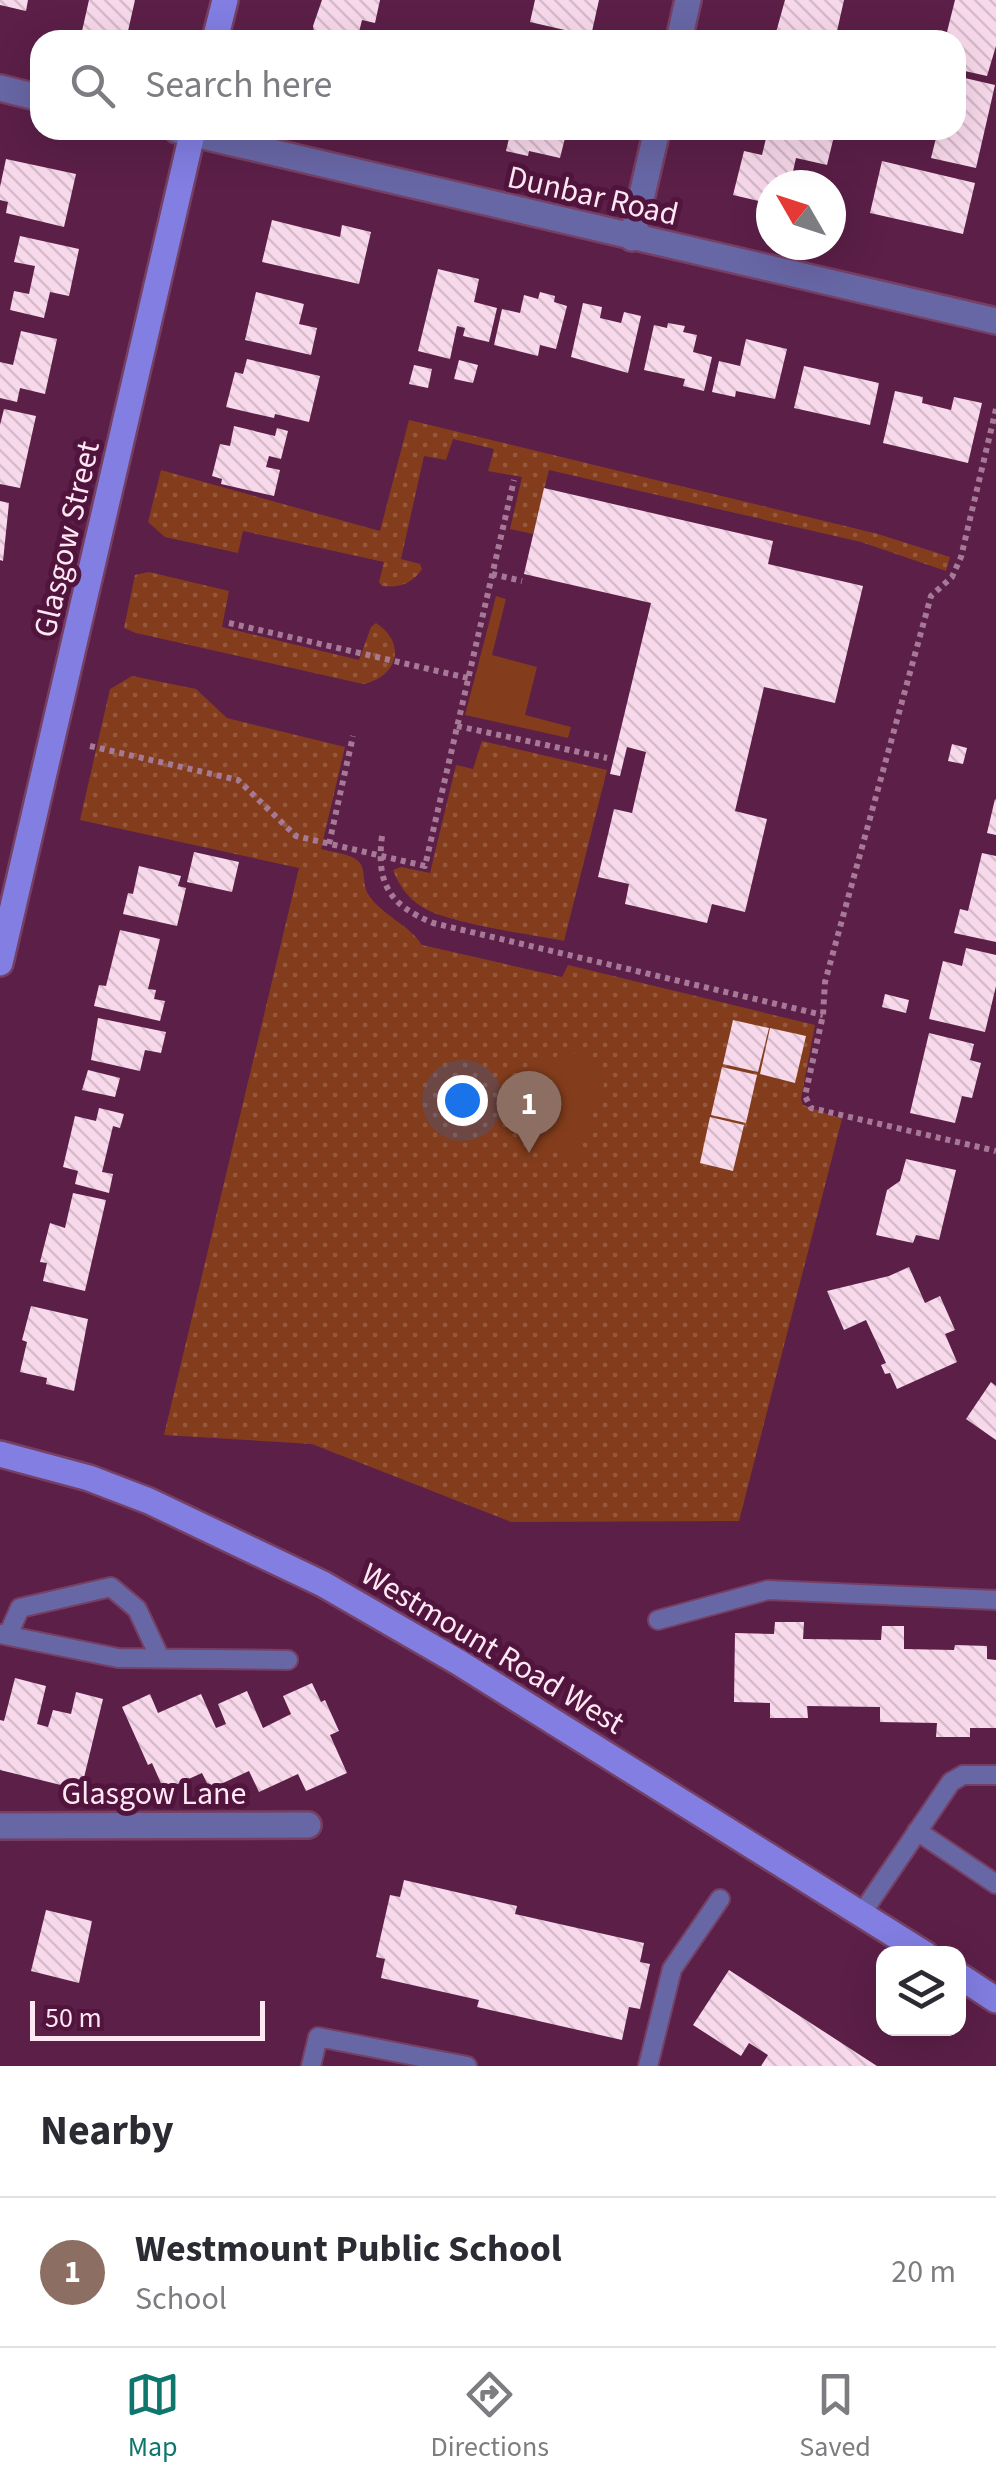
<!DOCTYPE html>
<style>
:root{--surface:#fff;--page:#f2f2f3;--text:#2b2b33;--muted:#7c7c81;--line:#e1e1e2;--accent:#0f766e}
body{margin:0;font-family:"Source Sans 3",sans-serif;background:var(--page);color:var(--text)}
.controls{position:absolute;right:30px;bottom:30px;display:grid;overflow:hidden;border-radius:20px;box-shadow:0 10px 40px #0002}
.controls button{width:90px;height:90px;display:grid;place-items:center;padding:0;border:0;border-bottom:2px solid var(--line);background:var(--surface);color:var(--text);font:50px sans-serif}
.compass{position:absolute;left:756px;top:170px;width:90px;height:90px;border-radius:50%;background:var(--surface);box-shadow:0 10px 40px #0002;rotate:309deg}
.scale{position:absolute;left:30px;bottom:25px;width:235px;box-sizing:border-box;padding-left:10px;border:5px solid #ffe7f4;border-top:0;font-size:28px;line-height:35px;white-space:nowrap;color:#ffe7f4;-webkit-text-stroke:8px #51143d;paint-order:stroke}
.you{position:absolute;left:462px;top:1100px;width:35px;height:35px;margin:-25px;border:8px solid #fff;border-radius:50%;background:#1a73e8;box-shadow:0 0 0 15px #1a73e833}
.badge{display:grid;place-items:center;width:65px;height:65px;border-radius:50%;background:var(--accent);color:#fff;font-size:32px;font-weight:700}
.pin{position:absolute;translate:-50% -82px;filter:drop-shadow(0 2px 5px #0008)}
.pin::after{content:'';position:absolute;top:52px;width:35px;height:30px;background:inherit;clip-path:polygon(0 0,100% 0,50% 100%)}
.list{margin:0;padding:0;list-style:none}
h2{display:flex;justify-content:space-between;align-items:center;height:130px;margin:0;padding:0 40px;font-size:42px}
h2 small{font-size:32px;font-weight:400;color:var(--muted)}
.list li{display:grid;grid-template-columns:65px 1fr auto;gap:30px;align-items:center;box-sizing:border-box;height:150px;padding:0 40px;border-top:2px solid var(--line)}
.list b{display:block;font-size:38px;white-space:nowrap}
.list p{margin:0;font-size:32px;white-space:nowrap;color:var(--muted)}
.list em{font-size:32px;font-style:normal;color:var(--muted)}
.icon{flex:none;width:55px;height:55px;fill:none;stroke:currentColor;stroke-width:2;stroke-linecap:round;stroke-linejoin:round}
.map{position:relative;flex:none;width:996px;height:2066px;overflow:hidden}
.search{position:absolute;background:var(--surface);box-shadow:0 10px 40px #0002;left:30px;right:30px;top:30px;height:110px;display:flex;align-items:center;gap:25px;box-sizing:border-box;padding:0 35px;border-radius:30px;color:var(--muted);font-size:38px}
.sheet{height:280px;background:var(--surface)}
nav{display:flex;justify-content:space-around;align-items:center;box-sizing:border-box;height:140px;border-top:2px solid var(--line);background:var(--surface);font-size:28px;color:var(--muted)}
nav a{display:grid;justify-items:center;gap:5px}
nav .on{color:var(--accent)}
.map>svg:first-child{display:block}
.grass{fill:url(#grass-dots)}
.park{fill:#833d1c}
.building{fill:url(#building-back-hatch)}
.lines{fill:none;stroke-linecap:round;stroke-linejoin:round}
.lane-casing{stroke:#763f64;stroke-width:22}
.street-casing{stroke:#763f64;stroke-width:30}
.secondary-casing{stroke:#763f64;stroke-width:30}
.path{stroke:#a67a97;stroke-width:6;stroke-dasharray:5 5;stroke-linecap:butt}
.lane{stroke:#6867a6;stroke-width:18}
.street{stroke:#6867a6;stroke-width:25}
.secondary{stroke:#827ee2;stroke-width:25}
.labels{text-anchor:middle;stroke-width:10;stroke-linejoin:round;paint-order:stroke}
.street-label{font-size:32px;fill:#ffe7f4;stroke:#51143d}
</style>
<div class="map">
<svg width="996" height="2066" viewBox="0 0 996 2066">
<defs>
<pattern id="grass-dots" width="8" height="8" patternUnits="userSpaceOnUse" patternTransform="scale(2.5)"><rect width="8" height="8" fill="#833d1c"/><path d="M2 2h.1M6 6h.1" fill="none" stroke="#96593e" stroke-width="1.8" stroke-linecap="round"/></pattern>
<pattern id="building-back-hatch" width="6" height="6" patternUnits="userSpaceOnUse" patternTransform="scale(2.5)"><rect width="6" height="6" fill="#f8d9eb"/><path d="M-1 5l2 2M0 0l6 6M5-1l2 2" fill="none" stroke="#d6bbcb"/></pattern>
</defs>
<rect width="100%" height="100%" fill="#5c1f48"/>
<path class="grass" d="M409,420L878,534L950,557L946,571L861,542L549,470L533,534L510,529L522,477L488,471L494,449L453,439L446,460L424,456L401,559L420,564L422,569C412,584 399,588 382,586L379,582L384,562L243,531L238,553L165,537L148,522L161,470L380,531Z
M149,572L229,591L222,627L359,660L371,627L376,623C407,643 398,677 363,684L136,633L124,628L135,575Z
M132,676L196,689L227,718L345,747L321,849C331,852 354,854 360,863C366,871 362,885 368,894C382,916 409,924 422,945L562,977L568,965L815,1025L801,1099L803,1105L842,1119L739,1521L511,1522L312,1444L164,1435L299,868L80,820L110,689Z
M482,741L607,770L564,941C529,934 450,924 422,907C408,898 399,886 393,870L401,867L430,873L456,765L473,769Z"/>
<path class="park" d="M496,596L506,599L492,655L537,667L525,715L571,727L568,738L465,715Z
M576,1053L595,1062L604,1085L575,1162L521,1136L544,1059Z"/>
<path class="building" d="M0,0H28L26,11L0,5Z
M89,0H135L126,40H80Z
M322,0H380L375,23L362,20L357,40H321L322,34L314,32L313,26Z
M535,0H599L591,36L530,22Z
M785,0H844L835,40H793L775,36Z
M955,0H996V46L987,76L956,69V40H945Z
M956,76L995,85L976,168L931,158L938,130H956Z
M511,130H567L560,158L529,151L528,156L506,151Z
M768,130H806L834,136L827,165L796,158L790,185H771V204L733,195L744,151L762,155Z
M6,159L76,174L64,227L6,213L8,202L0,200V187Z
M882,161L975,183L963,234L870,213Z
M272,220L340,237L342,225L371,232L359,284L262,262Z
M20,236L79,249L69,296L50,292L44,318L10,310L14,291L29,294L35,266L14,262Z
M438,269L479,279L474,302L497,308L489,342L463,336L465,328L457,326L450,359L418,351Z
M256,292L304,304L299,324L317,328L311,355L245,340Z
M540,292L555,296L554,302L567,306L556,349L540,345L538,356L494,345L502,309L520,313L524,295L538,299Z
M583,303L602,307L600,318L621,323L624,312L641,316L628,373L571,357Z
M668,323L685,326L683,332L697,335L693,352L712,357L704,391L683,386L685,379L644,370L654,325L667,328Z
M21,331L57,339L45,394L20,388L17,402L0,398V362L13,365Z
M746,339L787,349L775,399L736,391L735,397L712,392L719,361L740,366Z
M247,359L320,376L309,422L275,414L274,418L226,407L235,372L243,374Z
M459,360L478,365L473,383L454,379Z
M414,365L432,369L428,388L409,384Z
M804,366L879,383L870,425L794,408Z
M895,391L923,397L922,403L951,410L954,397L982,403L968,463L883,443Z
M4,409L36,416L20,488L0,484V425Z
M234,426L275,436L277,428L288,431L281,459L269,456L266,467L280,470L274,496L221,484L222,479L212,476L220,444L230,446Z
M544,488L773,541L768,564L863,586L835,703L764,687L735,811L767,819L745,912L712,904L707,923L625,904L629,884L598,877L614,809L632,813L646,752L627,747L620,776L610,774L651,603L524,574Z
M0,501L9,503L3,561L0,560Z
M952,744L967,748L963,764L948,761Z
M995,799L996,800V835L987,833Z
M194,852L239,862L232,892L187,882Z
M982,853L996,856V942L954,933L960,909L968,911Z
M139,866L181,876L178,886L186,888L177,926L123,914L128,893L133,894Z
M120,930L160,939L148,989L156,990L154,999L165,1001L160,1021L94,1006L99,985L106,986Z
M966,948L996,955V986L985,1032L929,1019L943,961L962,966Z
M885,994L909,1000L906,1013L882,1007Z
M98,1018L166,1032L161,1053L145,1050L140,1071L91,1060Z
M733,1020L769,1028L758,1072L723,1064Z
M770,1028L806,1036L795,1083L760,1074Z
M929,1033L974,1044L970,1060L981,1063L972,1098L962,1096L955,1123L910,1113Z
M722,1067L757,1075L746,1123L711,1115Z
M88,1070L120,1078L115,1097L82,1090Z
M99,1108L124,1114L120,1128L113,1126L102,1172L113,1174L109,1193L75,1184L78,1171L63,1167L75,1116L96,1121Z
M710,1117L744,1125L733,1171L700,1163Z
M906,1159L956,1170L939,1240L916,1235L913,1243L876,1235L887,1190L900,1181Z
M73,1193L106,1200L85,1291L43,1281L47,1263L40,1262L50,1223L65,1228Z
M909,1267L925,1303L940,1296L955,1330L945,1334L957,1362L897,1389L890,1373L885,1374L881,1365L886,1363L866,1320L844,1330L827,1291L889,1276Z
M31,1306L88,1319L74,1391L46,1384L47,1378L20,1372L27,1342L22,1340Z
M991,1382L996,1386V1440L966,1419Z
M775,1622H804L803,1639L881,1640L882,1626H904V1649L954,1650L955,1645L987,1646V1659L996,1660V1728H970V1737H936L937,1723L880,1722V1707L807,1706L808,1718H770V1703L734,1702L735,1633L774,1634Z
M15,1678L46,1686L37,1724L48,1727L53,1710L71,1714L76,1692L103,1699L81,1790L0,1770V1720L4,1721Z
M312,1683L321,1702L325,1700L339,1731L330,1735L347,1773L306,1791L298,1774L259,1792L249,1771L210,1789L202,1773L164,1790L152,1763L148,1765L122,1707L150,1694L158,1713L201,1694L216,1728L226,1724L218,1704L247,1691L263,1728L291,1714L283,1696Z
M404,1880L517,1906L515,1914L644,1943L640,1962L650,1964L640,2009L629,2007L622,2040L477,2007L479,2000L381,1978L385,1959L376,1957L390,1895L400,1897Z
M46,1910L92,1921L79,1983L31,1971Z
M729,1970L877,2066H761L768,2055L749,2043L741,2056L693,2025Z"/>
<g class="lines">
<defs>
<path id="lane" d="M658,1620L768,1590L996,1600
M0,1634L118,1658L288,1660
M8,1635L20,1608L111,1587L137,1609L160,1658
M917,1831L996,1884
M862,1913L951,1782L963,1775H996
M311,2066L318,2037L467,2066
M648,2066L672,1969L720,1899"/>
<path id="street" d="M679,40L688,0
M0,88L40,98
M177,130L996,321
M632,238L657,130
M0,1826L308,1825"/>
<path id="secondary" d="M215,40L225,0
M0,963L193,130
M0,1454L89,1478L149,1501L323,1584L458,1662L925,1954
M958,1975L996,2000"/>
</defs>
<use href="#lane" class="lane-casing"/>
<use href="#street" class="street-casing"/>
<use href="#secondary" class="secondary-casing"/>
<path class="path" d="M996,409L961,557L952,577L931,596L825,982L823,1015L805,1096L811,1108L996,1151
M492,574L522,581
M229,623L468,678
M457,726L607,758
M90,746L238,780L296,836L425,866L514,480
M382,836C376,883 389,905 433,923L823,1015
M329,844L353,736"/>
<use href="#lane" class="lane"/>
<use href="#street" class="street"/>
<use href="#secondary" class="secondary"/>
</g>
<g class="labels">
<g class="street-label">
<text transform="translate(593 195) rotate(13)" y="11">Dunbar Road</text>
<text transform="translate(66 539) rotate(-77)" y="11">Glasgow Street</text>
<text transform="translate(493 1648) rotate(31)" y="11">Westmount Road West</text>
<text x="154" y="1804">Glasgow Lane</text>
</g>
</g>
</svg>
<div class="controls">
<button><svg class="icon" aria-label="layers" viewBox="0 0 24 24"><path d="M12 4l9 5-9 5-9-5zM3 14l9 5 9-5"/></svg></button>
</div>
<svg class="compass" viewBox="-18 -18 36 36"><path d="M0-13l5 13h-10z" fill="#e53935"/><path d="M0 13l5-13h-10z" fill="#7c7c81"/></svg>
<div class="scale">50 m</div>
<div class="you"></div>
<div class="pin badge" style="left:529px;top:1153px;background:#8d6e63">1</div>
<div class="search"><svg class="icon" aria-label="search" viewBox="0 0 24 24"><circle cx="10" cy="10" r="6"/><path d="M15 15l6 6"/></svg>Search here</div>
</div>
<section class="sheet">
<h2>Nearby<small></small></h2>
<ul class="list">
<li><span class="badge" style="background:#8d6e63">1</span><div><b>Westmount Public School</b><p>School</p></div><em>20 m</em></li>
</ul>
</section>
<nav>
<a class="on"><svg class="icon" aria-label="map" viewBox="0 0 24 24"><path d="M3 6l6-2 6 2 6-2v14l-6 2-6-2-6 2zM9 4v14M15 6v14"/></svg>Map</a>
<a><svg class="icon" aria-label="directions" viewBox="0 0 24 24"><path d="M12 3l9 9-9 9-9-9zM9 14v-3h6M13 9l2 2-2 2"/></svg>Directions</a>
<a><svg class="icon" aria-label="saved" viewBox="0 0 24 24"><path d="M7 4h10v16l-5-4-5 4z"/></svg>Saved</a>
</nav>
